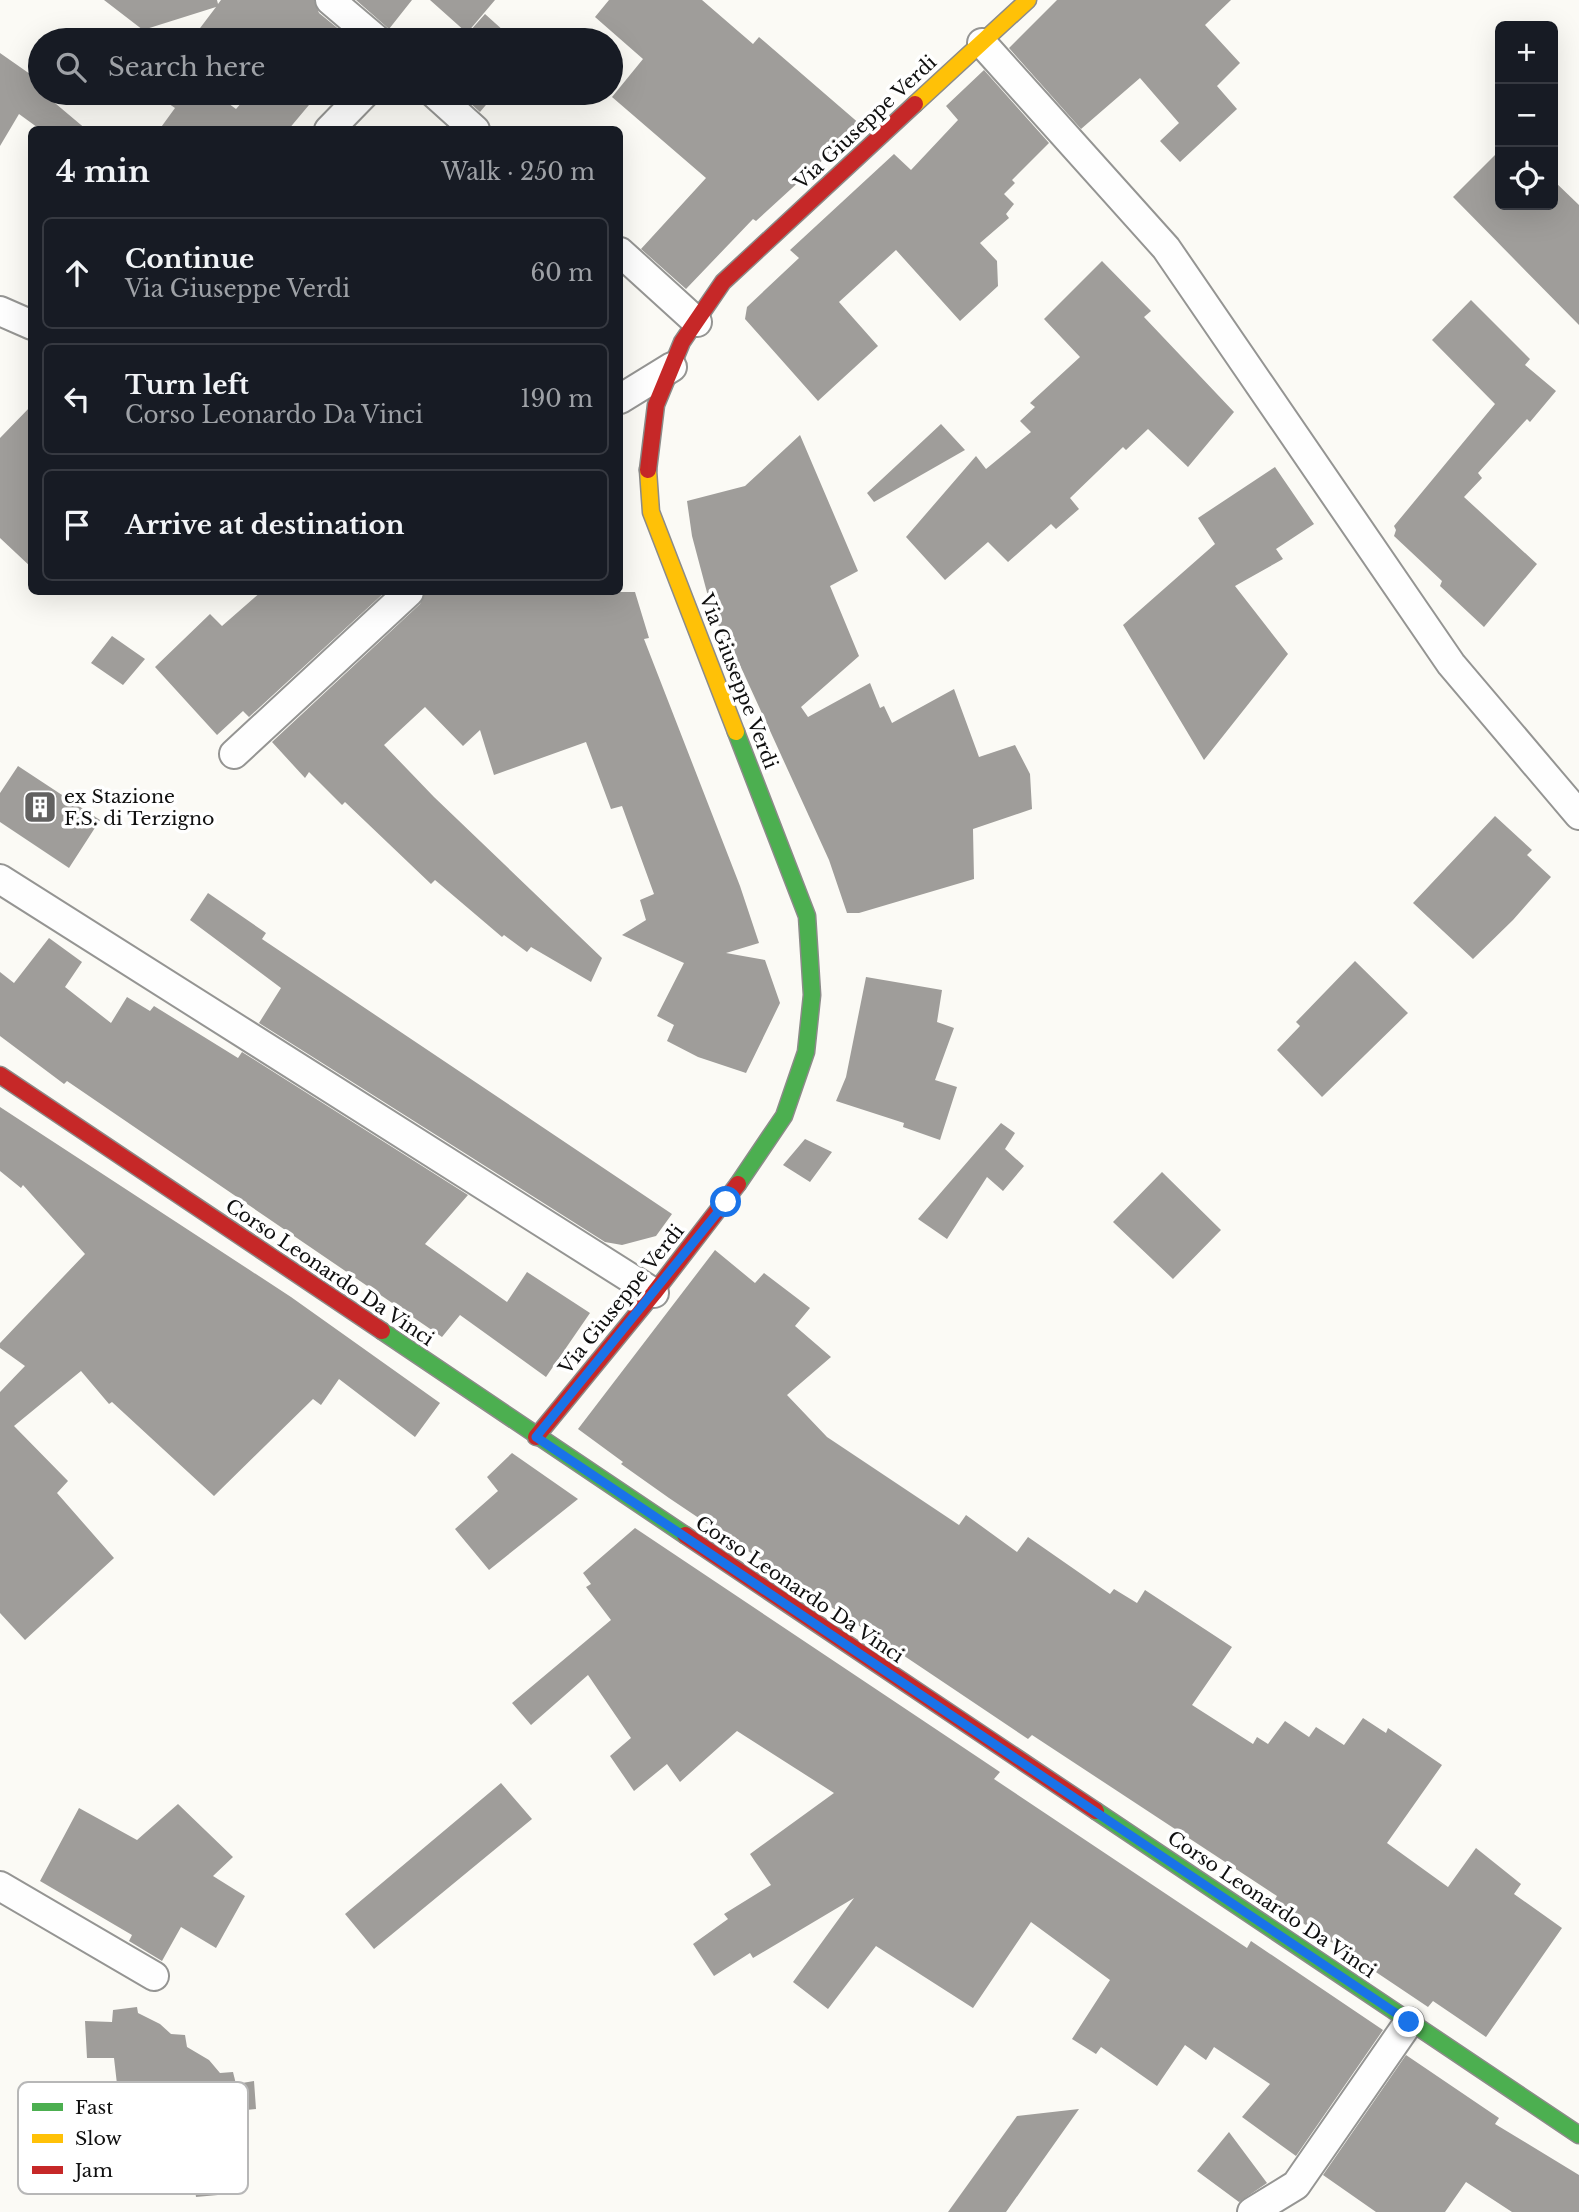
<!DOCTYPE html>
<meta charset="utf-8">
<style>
:root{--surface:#171b24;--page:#242831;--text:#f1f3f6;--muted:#9ea1a6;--line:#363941}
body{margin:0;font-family:"Libre Baskerville",serif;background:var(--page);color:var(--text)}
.controls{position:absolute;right:21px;top:21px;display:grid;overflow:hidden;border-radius:10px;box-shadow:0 7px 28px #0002}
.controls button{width:63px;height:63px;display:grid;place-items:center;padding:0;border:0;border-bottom:2px solid var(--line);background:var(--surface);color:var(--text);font:35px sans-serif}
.stop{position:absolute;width:21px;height:21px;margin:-16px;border:5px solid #1a73e8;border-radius:50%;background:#fff}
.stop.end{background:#1a73e8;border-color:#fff;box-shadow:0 2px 7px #0008}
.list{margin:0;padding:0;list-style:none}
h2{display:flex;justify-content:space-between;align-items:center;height:91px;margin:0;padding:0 28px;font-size:30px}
h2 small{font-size:23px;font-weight:400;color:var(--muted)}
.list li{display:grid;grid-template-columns:46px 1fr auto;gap:21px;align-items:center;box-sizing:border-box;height:112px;margin:0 14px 14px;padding:0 14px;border:2px solid var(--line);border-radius:10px}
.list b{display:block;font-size:26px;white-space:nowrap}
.list p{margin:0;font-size:23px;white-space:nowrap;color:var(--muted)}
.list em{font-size:23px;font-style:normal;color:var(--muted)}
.icon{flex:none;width:38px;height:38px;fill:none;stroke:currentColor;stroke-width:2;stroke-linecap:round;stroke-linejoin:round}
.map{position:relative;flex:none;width:1579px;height:2212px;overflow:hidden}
.search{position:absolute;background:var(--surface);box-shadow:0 7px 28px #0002;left:28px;top:28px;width:595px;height:77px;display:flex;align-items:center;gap:18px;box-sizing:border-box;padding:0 24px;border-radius:38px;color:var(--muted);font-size:26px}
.panel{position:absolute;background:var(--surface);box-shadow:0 7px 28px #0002;left:28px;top:126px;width:595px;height:469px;border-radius:10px}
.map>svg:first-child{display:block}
.building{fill:#9f9d9a}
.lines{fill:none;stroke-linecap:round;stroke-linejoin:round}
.street-casing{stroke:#959593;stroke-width:32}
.fast-casing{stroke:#8c8b89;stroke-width:19}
.slow-casing{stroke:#8c8b89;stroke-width:19}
.jam-casing{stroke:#8c8b89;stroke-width:19}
.street{stroke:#fefefe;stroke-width:28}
.fast{stroke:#4caf50;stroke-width:16}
.slow{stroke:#ffc107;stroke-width:16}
.jam{stroke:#c62828;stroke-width:16}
.route{stroke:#1a73e8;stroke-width:9}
.labels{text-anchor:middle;stroke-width:7;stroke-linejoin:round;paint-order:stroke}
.street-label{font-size:19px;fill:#0f0f0f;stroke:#fff}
.poi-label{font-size:19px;fill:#0f0f0f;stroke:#fff;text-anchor:start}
.key{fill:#fff;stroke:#b7b7b7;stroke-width:2}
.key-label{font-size:19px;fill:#0f0f0f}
</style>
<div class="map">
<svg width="1579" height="2212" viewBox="0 0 1579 2212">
<rect width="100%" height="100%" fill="#fbfaf5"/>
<path class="building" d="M104,0H217L218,4L221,0H314L319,13L352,40H191L216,7L143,30Z
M356,0H412L389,29Z
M430,0H495L467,33Z
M609,0H702L753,44L759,37L861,125L756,221L753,219L686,289L641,249L706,178L612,97L643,59L595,17Z
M1057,0H1231L1205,25L1240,63L1217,86L1237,109L1180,162L1160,141L1179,123L1140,78L1081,129L1009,48Z
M485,14L514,40H462Z
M0,53L40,81V93H43L87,130H41L19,114L0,146Z
M984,70L1049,143L1012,180L1015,183L1004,194L1014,204L1006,214L1009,218L980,243L997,261L998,286L960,321L896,250L839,302L878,346L818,401L745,319L747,307L799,258L790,250L894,154L911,170L958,120L946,106Z
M157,93H214L236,109L250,93H341L338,96L314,99L288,130H159L175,108L156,95Z
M459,93H496L480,112Z
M1500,150V205H1553V180L1579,205V325L1453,197Z
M1102,261L1151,311L1144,317L1234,412L1188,467L1148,429L1126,450L1123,447L1070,498L1079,509L1056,529L1051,524L1008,562L988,542L945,580L906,537L976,456L986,469L1031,432L1020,421L1035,407L1030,403L1080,357L1044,319Z
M1471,300L1530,359L1525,365L1556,391L1530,422L1527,419L1478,473L1482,478L1464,497L1537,564L1484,627L1440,586L1442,581L1394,536L1396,530L1394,526L1495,404L1432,340Z
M32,405V568L0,538V438Z
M941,424L965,450L874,502L867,493Z
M800,435L858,571L830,586L859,656L801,707L808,717L870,683L880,708L884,706L892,723L954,689L979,757L1015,745L1030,774L1032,809L973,829L974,879L859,913H847L829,860L739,663L724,640L709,600L692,536L687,501L745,486Z
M1275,467L1314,524L1276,549L1283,559L1235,586L1288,654L1204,760L1123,625L1215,544L1198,518Z
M261,592H385L249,717L243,711L217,735L155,667L210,614L222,626Z
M425,592H635L649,638L644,639L740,886L759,943L726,953L765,960L780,1003L746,1073L698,1057L667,1041L674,1025L657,1016L684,963L622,935L646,920L640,900L654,894L622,806L611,809L586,742L494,775L480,730L463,746L425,707L384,745L434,797L602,958L591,982L531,947L527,952L504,935L502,937L435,880L431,884L345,802L342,805L309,772L305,778L272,742L420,604Z
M112,636L145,659L123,685L91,663Z
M18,766L100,820L69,868L0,822V793Z
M1495,816L1532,850L1527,855L1551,877L1513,920L1473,959L1413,903Z
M208,893L266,933L262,939L672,1214L656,1236L622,1245L605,1242L259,1023L281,988L190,920Z
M49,938L82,962L65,987L111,1023L127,997L150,1011L154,1006L238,1058L242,1052L468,1195L425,1244L507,1302L527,1272L590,1313L546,1377L460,1315L442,1337L67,1081L64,1084L0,1036V972L14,983Z
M1355,961L1408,1013L1322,1097L1277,1050L1300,1026L1296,1022Z
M866,977L942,990L937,1022L954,1028L935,1080L957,1087L940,1140L903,1127L904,1123L836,1101L846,1077Z
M0,1107L291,1297L440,1403L415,1437L339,1379L321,1405L313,1399L214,1496L112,1402L109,1404L81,1371L14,1426L68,1481L57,1493L114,1558L25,1640L0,1613V1392L25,1366L0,1348V1343L85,1254L23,1185L21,1188L0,1171Z
M1001,1123L1015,1133L1005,1149L1024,1166L1003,1191L987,1177L947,1239L918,1219Z
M805,1139L832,1152L810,1182L783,1165Z
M1162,1172L1221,1230L1173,1279L1113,1222Z
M715,1250L755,1283L764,1273L810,1308L795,1326L831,1357L787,1395L827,1437L959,1525L966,1515L1017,1552L1028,1537L1110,1594L1114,1589L1137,1603L1145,1590L1232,1647L1192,1705L1253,1744L1257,1737L1268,1744L1285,1721L1309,1737L1316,1727L1344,1745L1363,1718L1386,1733L1388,1728L1442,1765L1387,1843L1448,1887L1476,1848L1521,1884L1514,1894L1562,1928L1486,2037L1433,2001L1428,2007L1273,1903L1277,1896L1032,1735L1028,1739L669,1498L621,1464L623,1462L578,1429Z
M512,1453L578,1499L489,1570L455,1529L498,1491L487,1477Z
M635,1528L1000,1772L994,1779L1247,1948L1251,1941L1383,2030L1296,2156L1242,2117L1270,2084L1214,2047L1206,2060L1185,2045L1157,2086L1101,2047L1096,2054L1072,2039L1110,1980L1031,1922L973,2008L876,1946L828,2009L793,1982L854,1898L753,1958L750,1953L714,1976L693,1944L728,1919L724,1914L771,1885L750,1854L834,1793L737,1731L680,1782L667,1764L634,1791L610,1756L631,1738L588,1675L531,1725L512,1703L611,1620L586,1587L591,1584L583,1573Z
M501,1783L532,1819L374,1949L345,1914Z
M178,1804L233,1857L213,1876L245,1896L216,1948L181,1927L162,1961L129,1941L132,1935L40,1881L79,1808L137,1840Z
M137,2007L138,2013L160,2024L171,2034L185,2035L187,2047L209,2060L220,2073L233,2072L236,2084L254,2081L256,2109L226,2112L227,2133H215L218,2195L196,2197L185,2115L170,2116L168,2100L148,2107L144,2093H118L114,2058H87L85,2021L112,2022L113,2010Z
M1406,2055L1499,2118L1495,2124L1579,2175V2212H1512L1466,2182L1445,2212H1376L1323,2175Z
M1079,2109L1006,2212H948L1017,2116Z
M1229,2132L1267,2183L1239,2202L1197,2171Z"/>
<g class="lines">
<defs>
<path id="street" d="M330,0L377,40
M982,43L1166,248L1451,664L1579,815
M434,93L475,130
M329,130L365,93
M620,252L697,322
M0,311L32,325
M620,399L672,367
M234,754L409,592
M0,879L654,1293
M0,1886L154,1976
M1252,2212L1296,2185L1409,2022"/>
<path id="fast" d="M736,732L807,916L812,995L806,1052L784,1116L738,1184
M382,1331L685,1535
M1096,1811L1579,2135"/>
<path id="slow" d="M915,104L1028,0
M648,470L651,512L736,732"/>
<path id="jam" d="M648,470L656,405L682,342L723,282L915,104
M0,1075L382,1331
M536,1437L654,1293L738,1184
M685,1535L1096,1811"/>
</defs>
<use href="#street" class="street-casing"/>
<use href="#fast" class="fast-casing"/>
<use href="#slow" class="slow-casing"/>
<use href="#jam" class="jam-casing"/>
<use href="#street" class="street"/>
<use href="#fast" class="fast"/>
<use href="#slow" class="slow"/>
<use href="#jam" class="jam"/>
</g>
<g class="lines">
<path class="route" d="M726,1202L536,1437L1409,2022"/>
</g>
<defs>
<symbol id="building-square" viewBox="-11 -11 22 22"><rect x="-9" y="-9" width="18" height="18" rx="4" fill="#626160" stroke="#fff"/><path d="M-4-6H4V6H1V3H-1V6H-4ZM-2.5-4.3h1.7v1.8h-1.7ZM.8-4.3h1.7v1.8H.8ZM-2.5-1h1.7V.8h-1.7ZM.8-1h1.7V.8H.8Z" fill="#fff"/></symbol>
</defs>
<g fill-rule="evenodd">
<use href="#building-square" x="21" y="788" width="38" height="38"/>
</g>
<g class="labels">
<g class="street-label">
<text transform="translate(865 122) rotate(-43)" y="7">Via Giuseppe Verdi</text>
<text transform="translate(739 681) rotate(69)" y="7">Via Giuseppe Verdi</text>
<text transform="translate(330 1272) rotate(34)" y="7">Corso Leonardo Da Vinci</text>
<text transform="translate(621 1299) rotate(-51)" y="7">Via Giuseppe Verdi</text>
<text transform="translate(800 1589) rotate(34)" y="7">Corso Leonardo Da Vinci</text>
<text transform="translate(1272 1904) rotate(34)" y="7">Corso Leonardo Da Vinci</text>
</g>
<g class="poi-label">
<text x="64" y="803">ex Stazione<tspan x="64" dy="22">F.S. di Terzigno</tspan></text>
</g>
</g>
<rect x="18" y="2082" width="230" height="112" rx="10" class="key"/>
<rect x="32" y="2103" width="31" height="8" fill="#4caf50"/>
<rect x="32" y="2134" width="31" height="9" fill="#ffc107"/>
<rect x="32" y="2166" width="31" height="8" fill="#c62828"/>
<g class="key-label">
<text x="75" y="2114">Fast</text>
<text x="75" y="2145">Slow</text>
<text x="75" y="2177">Jam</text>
</g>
</svg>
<div class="controls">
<button>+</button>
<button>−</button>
<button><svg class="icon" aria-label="locate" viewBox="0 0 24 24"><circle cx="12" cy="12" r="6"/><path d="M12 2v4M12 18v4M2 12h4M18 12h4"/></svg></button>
</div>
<div class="stop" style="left:726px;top:1202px"></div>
<div class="stop end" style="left:1409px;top:2022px"></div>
<div class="search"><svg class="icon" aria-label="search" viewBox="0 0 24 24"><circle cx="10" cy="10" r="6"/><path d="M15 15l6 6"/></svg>Search here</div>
<section class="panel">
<h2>4 min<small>Walk · 250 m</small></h2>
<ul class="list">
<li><svg class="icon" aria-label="ahead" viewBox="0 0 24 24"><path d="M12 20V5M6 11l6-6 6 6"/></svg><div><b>Continue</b><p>Via Giuseppe Verdi</p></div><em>60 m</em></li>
<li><svg class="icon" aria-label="left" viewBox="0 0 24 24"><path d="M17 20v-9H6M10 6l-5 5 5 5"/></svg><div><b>Turn left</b><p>Corso Leonardo Da Vinci</p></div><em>190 m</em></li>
<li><svg class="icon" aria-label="arrive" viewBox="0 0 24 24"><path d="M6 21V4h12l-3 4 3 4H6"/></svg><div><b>Arrive at destination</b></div></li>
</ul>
</section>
</div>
